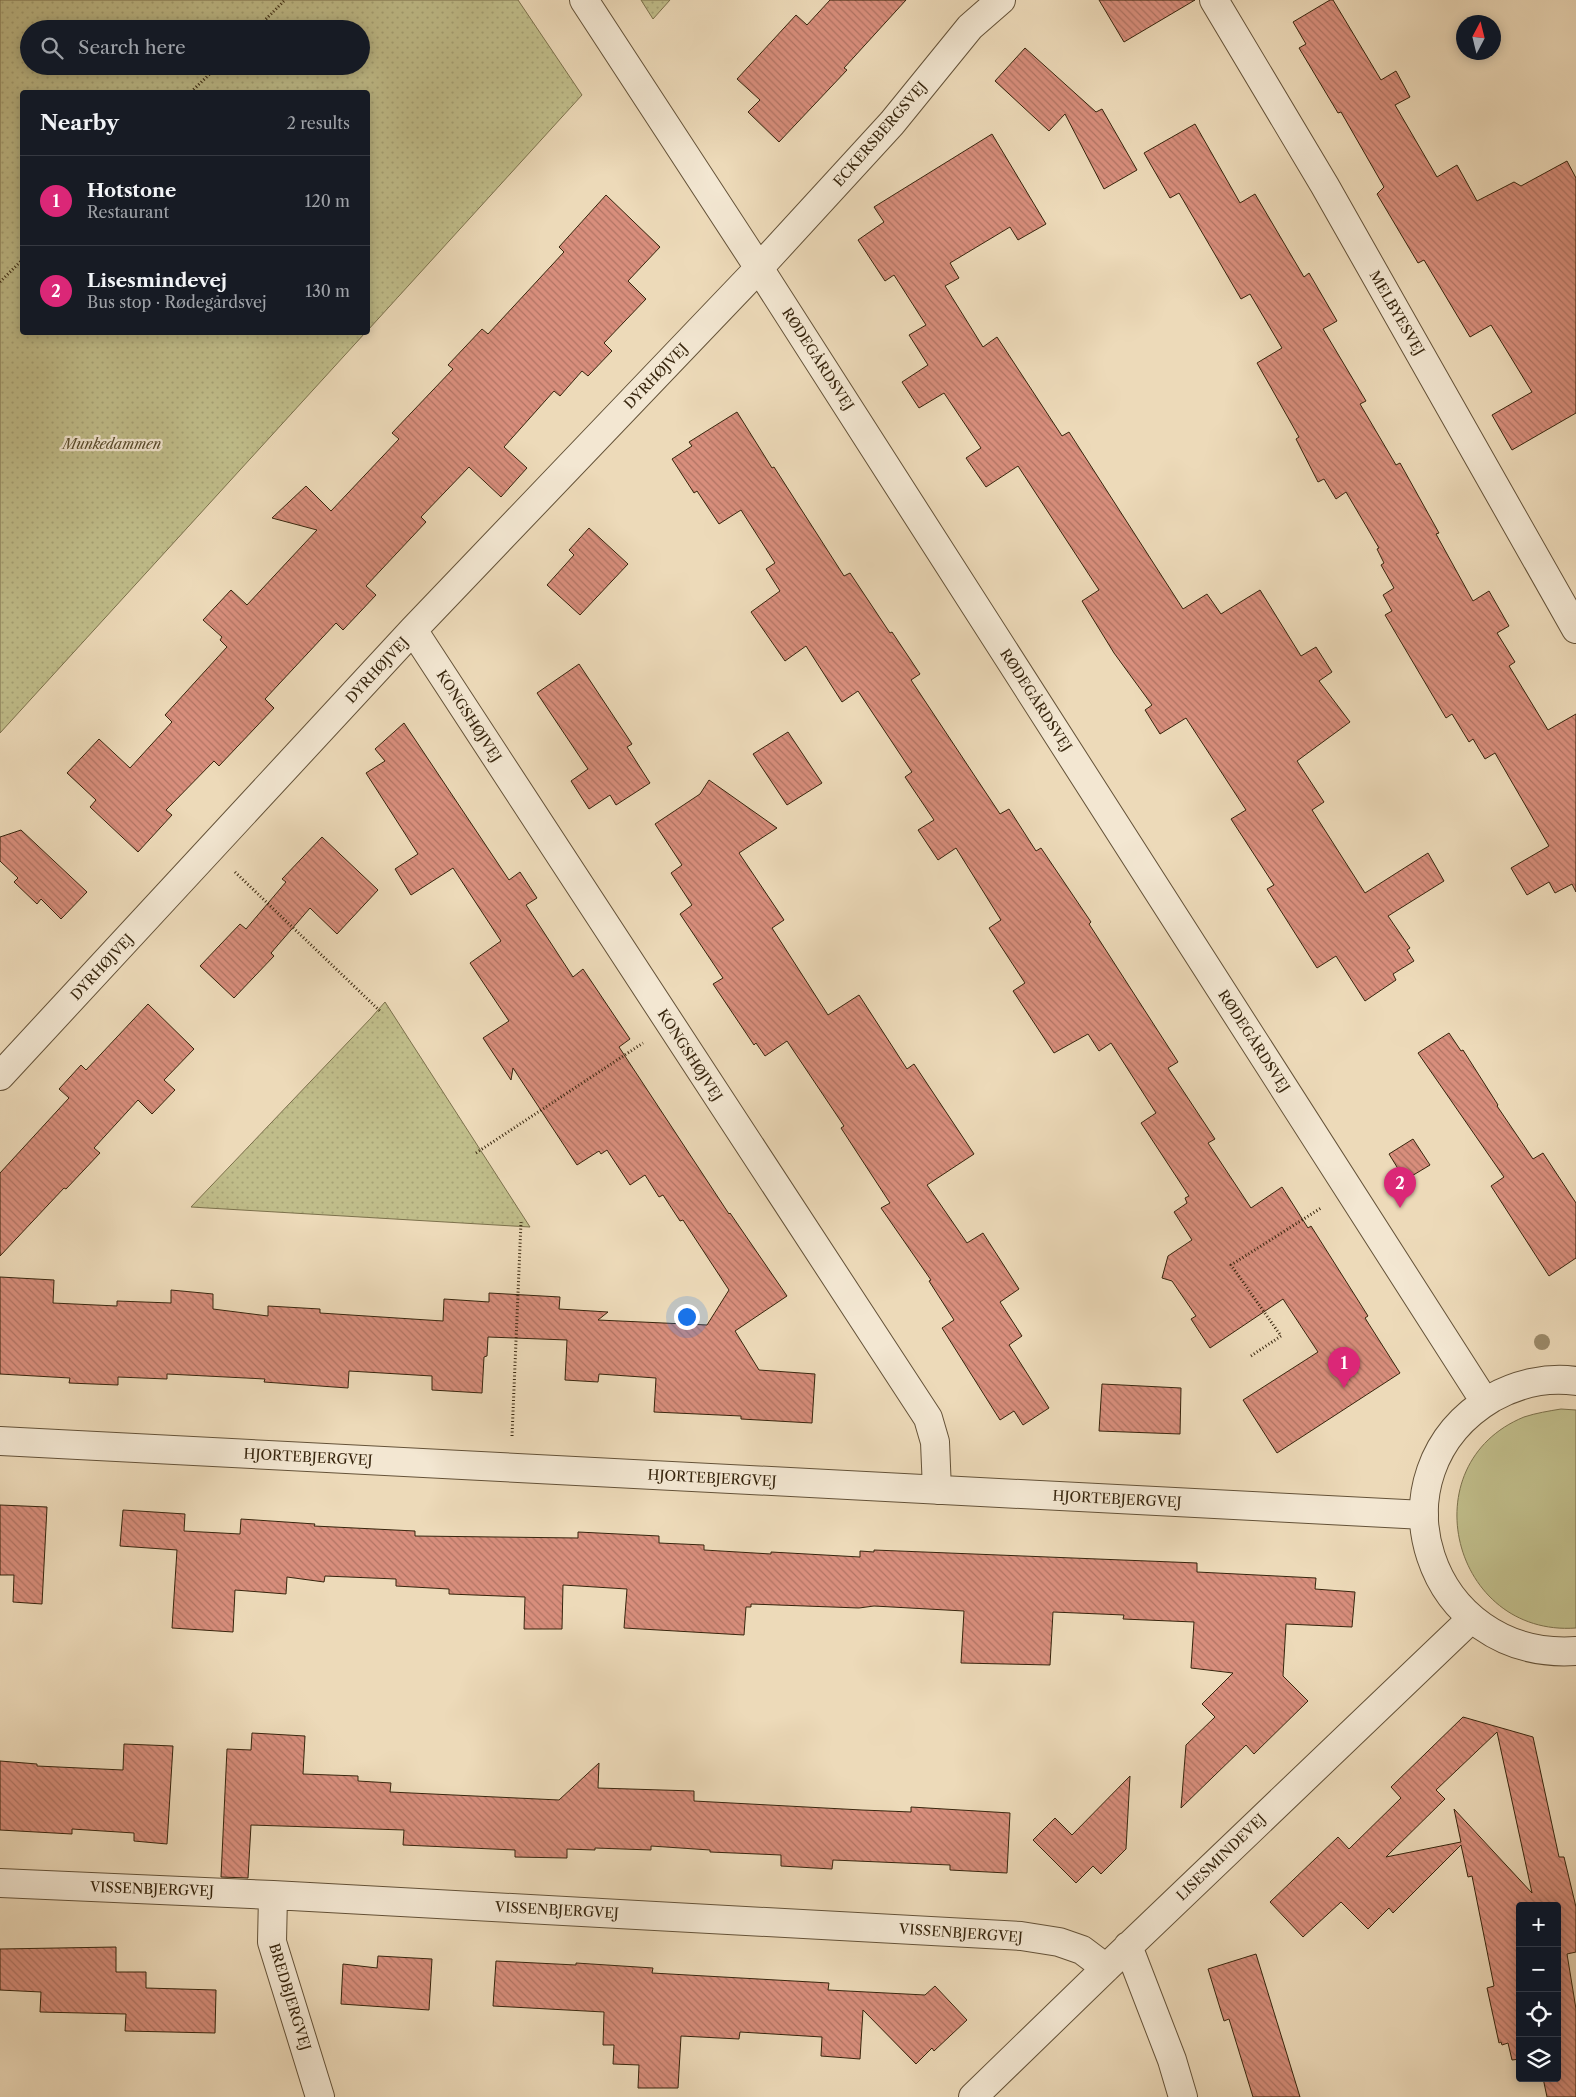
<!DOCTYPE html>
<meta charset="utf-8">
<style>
:root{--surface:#171b24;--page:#242831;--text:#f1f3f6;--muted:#9ea1a6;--line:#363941;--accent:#db2777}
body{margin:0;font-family:"Libre Caslon Text",serif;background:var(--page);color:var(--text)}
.controls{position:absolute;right:15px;bottom:15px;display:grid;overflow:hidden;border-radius:5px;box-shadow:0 2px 12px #0003}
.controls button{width:45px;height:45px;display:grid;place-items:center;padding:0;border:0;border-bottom:1px solid var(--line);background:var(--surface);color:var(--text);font:25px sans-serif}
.compass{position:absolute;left:1456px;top:15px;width:45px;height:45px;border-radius:50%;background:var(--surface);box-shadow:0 2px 12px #0003;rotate:7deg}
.you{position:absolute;left:686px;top:1316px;width:18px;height:18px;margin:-12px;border:4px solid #fff;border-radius:50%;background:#1a73e8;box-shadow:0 0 0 8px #1a73e833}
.badge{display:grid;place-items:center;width:32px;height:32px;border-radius:50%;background:var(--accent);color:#fff;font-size:16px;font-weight:700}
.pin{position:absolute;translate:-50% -41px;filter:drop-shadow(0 1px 2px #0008)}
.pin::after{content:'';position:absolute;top:26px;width:18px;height:15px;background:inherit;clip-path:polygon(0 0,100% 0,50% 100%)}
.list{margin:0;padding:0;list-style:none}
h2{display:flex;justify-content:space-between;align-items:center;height:65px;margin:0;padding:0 20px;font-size:21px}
h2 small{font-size:16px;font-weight:400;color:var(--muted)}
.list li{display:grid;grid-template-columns:32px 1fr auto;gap:15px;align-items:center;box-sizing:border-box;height:90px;padding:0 20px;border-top:1px solid var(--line)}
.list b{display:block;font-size:19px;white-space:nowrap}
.list p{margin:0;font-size:16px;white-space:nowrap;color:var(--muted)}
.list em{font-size:16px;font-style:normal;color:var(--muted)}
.icon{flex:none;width:28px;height:28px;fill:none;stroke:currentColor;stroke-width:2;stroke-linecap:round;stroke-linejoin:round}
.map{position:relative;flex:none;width:1576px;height:2097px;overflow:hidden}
.search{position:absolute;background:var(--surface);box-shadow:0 2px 12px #0003;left:20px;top:20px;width:350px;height:55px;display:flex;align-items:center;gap:12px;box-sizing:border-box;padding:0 18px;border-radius:28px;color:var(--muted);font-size:19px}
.panel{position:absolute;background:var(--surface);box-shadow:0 2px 12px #0003;left:20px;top:90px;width:350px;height:245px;border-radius:5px}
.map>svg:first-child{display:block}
.grass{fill:#c0bd8a;stroke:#7c714c}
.park{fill:url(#park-dots);stroke:#7c714c;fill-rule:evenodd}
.building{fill:url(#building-back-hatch);stroke:#37250d;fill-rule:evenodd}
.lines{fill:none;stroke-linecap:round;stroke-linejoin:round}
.minor-casing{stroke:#645238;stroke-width:30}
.tertiary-casing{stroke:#645238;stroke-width:30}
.path{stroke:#37250d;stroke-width:3;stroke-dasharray:1 2.5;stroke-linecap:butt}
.minor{stroke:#f3e7d2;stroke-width:28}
.tertiary{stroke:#f3e7d2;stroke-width:28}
.tree{fill:#9c8b6b}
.labels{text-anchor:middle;stroke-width:4.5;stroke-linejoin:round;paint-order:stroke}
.street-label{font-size:14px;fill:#37250d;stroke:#f3e7d2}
.park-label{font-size:14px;font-style:italic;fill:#594b2c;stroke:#f3e7d2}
</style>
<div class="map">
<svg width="1576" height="2097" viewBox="0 0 1576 2097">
<defs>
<pattern id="park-dots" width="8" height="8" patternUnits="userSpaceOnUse" patternTransform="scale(1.25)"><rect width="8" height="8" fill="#c0bd8a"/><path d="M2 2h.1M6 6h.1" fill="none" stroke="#a6a276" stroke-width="1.8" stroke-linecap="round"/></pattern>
<pattern id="building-back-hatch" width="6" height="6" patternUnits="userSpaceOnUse" patternTransform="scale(1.25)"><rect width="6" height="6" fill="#d88e7c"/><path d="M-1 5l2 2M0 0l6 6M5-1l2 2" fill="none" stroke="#b07464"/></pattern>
</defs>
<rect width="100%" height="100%" fill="#eddab9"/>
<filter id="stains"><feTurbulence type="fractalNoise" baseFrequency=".004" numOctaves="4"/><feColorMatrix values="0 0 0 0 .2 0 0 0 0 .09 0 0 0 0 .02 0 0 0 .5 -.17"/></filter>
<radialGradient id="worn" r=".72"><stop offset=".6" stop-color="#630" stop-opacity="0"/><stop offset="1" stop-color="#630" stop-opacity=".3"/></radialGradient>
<path class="grass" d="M1561,1409L1576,1410V1628C1452,1637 1409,1464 1524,1417C1536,1413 1549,1411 1561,1409Z"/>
<path class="park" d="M0,0H518L582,95L368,330V92H22V332L365,333L0,733ZM29,29H361V66H29Z
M641,0H670L653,19Z
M385,1002L530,1227L191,1207L371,1018Z"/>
<path class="building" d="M830,0H906L844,68L847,70L779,142L748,112L760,100L737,79L796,15L807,25Z
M1099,0H1195L1124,42Z
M1330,0H1333L1381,80L1396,71L1410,97L1395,105L1437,177L1457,165L1477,201L1514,182L1521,186L1567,161L1576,178V413L1512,450L1492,415L1532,392L1491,325L1470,337L1424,260L1418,263L1377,194L1384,187L1341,112L1338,113L1299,48L1306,44L1293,22Z
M1025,48L1096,112L1102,109L1137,170L1104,189L1065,114L1049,131L995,81Z
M1195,124L1240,203L1255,194L1304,277L1309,273L1337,321L1323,329L1366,401L1360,404L1396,465L1400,463L1439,533L1436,534L1473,601L1489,591L1509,626L1497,633L1515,662L1509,666L1548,730L1576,714V892L1572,884L1555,893L1549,882L1527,895L1511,868L1549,846L1495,753L1485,759L1473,739L1469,742L1452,714L1446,718L1385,615L1392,611L1383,595L1394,588L1381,565L1384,563L1377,549L1379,548L1346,492L1336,499L1324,479L1318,482L1296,439L1299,437L1257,363L1282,348L1250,294L1241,299L1179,193L1170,198L1144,153Z
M992,134L1046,224L1018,240L1010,227L950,263L959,278L945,286L983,347L997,337L1062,436L1069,432L1183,609L1207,594L1221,614L1260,590L1301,656L1316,647L1332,672L1319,681L1350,722L1297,761L1324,802L1312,810L1365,893L1428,853L1444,881L1388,916L1410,948L1407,950L1414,961L1393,974L1396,980L1365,1001L1336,956L1317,968L1267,889L1274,885L1231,819L1246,810L1186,718L1160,734L1145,710L1152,705L1114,653L1082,601L1099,590L1018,466L986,487L966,458L981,448L944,393L919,408L902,382L928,365L909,335L926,325L894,275L885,281L858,240L884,222L874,207Z
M606,195L660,247L628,281L646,299L604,343L612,351L588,376L582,371L560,396L554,391L504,447L527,468L501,497L469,467L421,517L426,522L366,586L376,595L343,630L336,623L265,699L274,708L219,766L214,761L166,810L172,815L138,852L90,807L96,800L67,773L99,739L130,768L172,722L165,715L227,647L220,640L222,637L203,620L231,590L247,605L317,530L272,518L306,486L331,511L399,439L392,433L453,369L448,365L482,329L488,334L564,252L559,247Z
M737,412L772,468L774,467L844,576L850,573L890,633L892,632L920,674L911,680L1000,814L1009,809L1036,851L1041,848L1091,922L1089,924L1178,1062L1168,1068L1215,1139L1208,1143L1251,1208L1282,1187L1308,1228L1311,1226L1368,1316L1365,1318L1400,1373L1277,1453L1243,1400L1318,1352L1283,1299L1210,1348L1191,1319L1196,1316L1172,1281L1162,1278L1168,1256L1192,1240L1174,1212L1187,1203L1185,1198L1189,1196L1141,1123L1156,1113L1111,1043L1099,1051L1088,1034L1054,1053L1013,991L1025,983L989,928L1001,920L956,848L938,860L918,830L934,820L905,777L912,772L858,691L842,702L806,646L785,661L751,612L780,591L766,569L775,563L741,510L719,524L697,491L694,493L672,459L692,446L689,442Z
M589,528L628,564L580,615L547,585L574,555L569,550Z
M579,664L632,744L627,747L650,783L616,805L610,795L589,809L571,781L588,769L537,693Z
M404,723L509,880L520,872L537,898L526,905L573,977L583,969L630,1039L619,1047L729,1214L730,1213L787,1296L735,1331L759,1370L815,1374L812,1423L741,1419V1416L654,1412L656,1378L599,1374L598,1382L565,1380L567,1340L488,1337L487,1356L484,1357L482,1393L432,1390V1376L349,1371L348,1388L264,1382L265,1379L167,1374V1379L118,1377V1385L69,1383L70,1378L0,1374V1277L54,1280L53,1303L117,1306V1301L171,1303V1290L213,1294V1309L268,1316V1306L320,1309V1313L443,1321L444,1299L489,1302V1293L560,1297L559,1309L608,1312L598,1320L707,1325L729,1290L683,1220L680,1221L663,1195L659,1197L645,1175L630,1185L607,1150L601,1154L599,1151L577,1165L513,1068L511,1080L483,1038L509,1021L470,963L501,941L453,868L411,895L395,869L418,854L366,773L385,761L375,749Z
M788,732L822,783L787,805L753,754Z
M709,780L777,828L739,853L784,920L772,928L828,1015L859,995L907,1069L914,1064L974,1154L927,1185L967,1243L983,1233L1019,1289L1000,1302L1022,1336L1009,1345L1049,1408L1023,1425L1014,1411L1000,1420L942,1328L954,1320L929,1281L931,1280L881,1208L890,1203L841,1128L844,1126L787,1041L765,1056L756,1043L754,1045L713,984L723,978L680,914L692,905L671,873L682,865L655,824L700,794Z
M21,830L87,892L61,919L41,899L37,904L14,882L18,878L0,861V837Z
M322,837L378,890L337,934L310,908L271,953L274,956L234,998L200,966L240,924L246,929L286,882L282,879Z
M148,1004L194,1049L164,1080L175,1090L152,1114L138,1100L94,1148L100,1153L66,1189L64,1188L0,1256V1173L69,1098L59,1089L81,1065L86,1070Z
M1449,1033L1461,1051L1463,1050L1498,1105L1497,1106L1533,1159L1543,1153L1576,1203V1258L1549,1276L1491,1186L1504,1177L1418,1053Z
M1413,1139L1430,1165L1405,1180L1389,1154Z
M1102,1384L1181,1388L1180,1434L1099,1431Z
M0,1505L47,1507L42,1604L13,1602L14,1575H0Z
M123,1510L185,1514L184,1531L240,1534L241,1519L315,1524L314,1526L415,1531V1536L578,1538V1532L659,1536V1543L704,1545V1550L771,1554V1552L860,1557V1551L874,1552V1550L1197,1563V1572L1316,1578L1315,1589L1355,1592L1352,1627L1286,1624L1283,1676L1308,1701L1254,1754L1246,1745L1181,1808L1186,1745L1215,1717L1202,1704L1233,1673L1191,1668L1194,1622L1123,1619L1124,1615L1053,1612L1050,1665L961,1663L964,1611L874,1606L859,1608L751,1604V1607H746L744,1635L624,1628L627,1589L563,1585L562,1629H524L525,1597L449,1594V1589L396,1586V1579L325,1576L324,1582L287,1577L286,1594L235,1590L233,1632L172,1628L177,1550L120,1546Z
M1463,1717L1533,1737L1559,1857H1564L1576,1907V1952L1567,1954L1576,2009V2097H1547L1543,2078H1557V1906H1520V2059L1512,2060L1508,2043L1502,2045L1501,2042L1499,2043L1487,1988L1494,1986L1472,1876L1468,1877L1461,1845L1393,1913L1389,1908L1368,1929L1341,1902L1303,1937L1270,1902L1338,1837L1349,1849L1401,1798L1391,1787ZM1497,1732L1532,1893L1454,1809L1461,1842L1386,1857L1445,1799L1436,1790Z
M252,1733L305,1736L303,1774L358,1776V1781L391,1783L390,1792L559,1800L599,1763L598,1788L694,1791V1801L862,1810L911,1812V1807L1010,1813L1007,1873L950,1870V1865L833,1860L832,1869L781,1866V1855L710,1852V1850L651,1846V1850L595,1848V1850L567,1849V1858L515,1857V1850L403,1845L404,1830L251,1825L248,1878L221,1877L227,1749L251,1750Z
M124,1744L173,1746L167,1844L134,1841V1833L72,1829V1834L0,1830V1761L37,1764V1766L123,1770Z
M1130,1776L1126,1849L1101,1874L1093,1866L1076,1883L1033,1840L1055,1818L1072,1835Z
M116,1947V1972H146V1988L216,1990L215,2033L125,2031L126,2014L40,2012L41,1992L0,1990V1949Z
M1256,1954L1285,2048L1300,2097H1253L1229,2019L1224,2021L1208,1969Z
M378,1956L432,1959L429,2010L341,2004L343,1964L377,1968Z
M496,1961L576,1965V1963L653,1968L652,1973L829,1983L828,1990L925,1995L935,1986L967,2020L934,2051L932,2048L916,2064L863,2010L860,2059L821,2056L822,2037L740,2032L739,2039L681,2036L678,2088H638L639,2065L613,2064L614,2045H603L604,2012L493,2006Z"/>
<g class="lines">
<defs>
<path id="minor" d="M1214,0L1325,186L1576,629
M413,630L928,1418L935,1442L937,1490
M0,1076L413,630L759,268L892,123L970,27L1001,0
M0,1441L1424,1515
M0,1883L273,1895L1021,1936L1059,1942L1082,1950L1106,1968
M273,1895L272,1942L320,2097
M1128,1946L1172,2060L1183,2097
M973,2097L1106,1968L1471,1619"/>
<path id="tertiary" d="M584,0L759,268L1485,1402
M1576,1381C1547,1377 1517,1384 1492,1398C1366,1473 1427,1661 1576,1651"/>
</defs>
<use href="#minor" class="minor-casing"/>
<use href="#tertiary" class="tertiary-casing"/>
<path class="path" d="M256,29L285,0
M191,92L218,66
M0,282L22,260
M235,872L381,1012
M476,1153L643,1043
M1251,1356L1281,1336L1231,1265L1321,1208
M512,1436L521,1222"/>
<use href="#minor" class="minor"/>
<use href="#tertiary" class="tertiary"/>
</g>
<circle class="tree" cx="1542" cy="1342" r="8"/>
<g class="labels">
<g class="street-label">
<text transform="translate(880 134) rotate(-49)" y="5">ECKERSBERGSVEJ</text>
<text transform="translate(1397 313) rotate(60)" y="5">MELBYESVEJ</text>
<text transform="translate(818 359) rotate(57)" y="5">RØDEGÅRDSVEJ</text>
<text transform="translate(656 376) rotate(-46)" y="5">DYRHØJVEJ</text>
<text transform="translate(377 670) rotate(-47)" y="5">DYRHØJVEJ</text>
<text transform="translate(1036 700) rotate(57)" y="5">RØDEGÅRDSVEJ</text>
<text transform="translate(469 716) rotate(57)" y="5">KONGSHØJVEJ</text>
<text transform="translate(102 967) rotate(-47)" y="5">DYRHØJVEJ</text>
<text transform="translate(1254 1041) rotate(57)" y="5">RØDEGÅRDSVEJ</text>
<text transform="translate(690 1055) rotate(57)" y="5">KONGSHØJVEJ</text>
<text transform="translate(308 1457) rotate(3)" y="5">HJORTEBJERGVEJ</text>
<text transform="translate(712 1478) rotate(3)" y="5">HJORTEBJERGVEJ</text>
<text transform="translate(1117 1499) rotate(3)" y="5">HJORTEBJERGVEJ</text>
<text transform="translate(1221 1857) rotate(-44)" y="5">LISESMINDEVEJ</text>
<text transform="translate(152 1889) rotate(2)" y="5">VISSENBJERGVEJ</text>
<text transform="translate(557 1910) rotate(3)" y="5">VISSENBJERGVEJ</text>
<text transform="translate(961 1933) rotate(4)" y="5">VISSENBJERGVEJ</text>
<text transform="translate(290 1997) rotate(73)" y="5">BREDBJERGVEJ</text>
</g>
<g class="park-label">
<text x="112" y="449">Munkedammen</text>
</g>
</g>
<rect width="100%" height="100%" filter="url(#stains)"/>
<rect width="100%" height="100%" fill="url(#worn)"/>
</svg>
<div class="controls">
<button>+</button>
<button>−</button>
<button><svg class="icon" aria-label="locate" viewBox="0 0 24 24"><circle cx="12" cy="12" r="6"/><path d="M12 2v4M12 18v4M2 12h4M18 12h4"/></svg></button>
<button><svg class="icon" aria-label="layers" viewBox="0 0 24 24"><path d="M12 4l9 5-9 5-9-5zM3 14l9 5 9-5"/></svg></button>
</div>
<svg class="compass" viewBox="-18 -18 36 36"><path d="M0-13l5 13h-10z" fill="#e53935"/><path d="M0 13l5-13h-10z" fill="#9ea1a6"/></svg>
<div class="you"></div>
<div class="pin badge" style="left:1344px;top:1388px">1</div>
<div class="pin badge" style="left:1400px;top:1208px">2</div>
<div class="search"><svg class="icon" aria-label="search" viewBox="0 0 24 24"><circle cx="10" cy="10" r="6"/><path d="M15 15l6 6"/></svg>Search here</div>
<section class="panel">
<h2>Nearby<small>2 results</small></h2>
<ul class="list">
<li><span class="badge">1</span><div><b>Hotstone</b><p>Restaurant</p></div><em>120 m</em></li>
<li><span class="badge">2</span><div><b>Lisesmindevej</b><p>Bus stop · Rødegårdsvej</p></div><em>130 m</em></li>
</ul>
</section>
</div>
